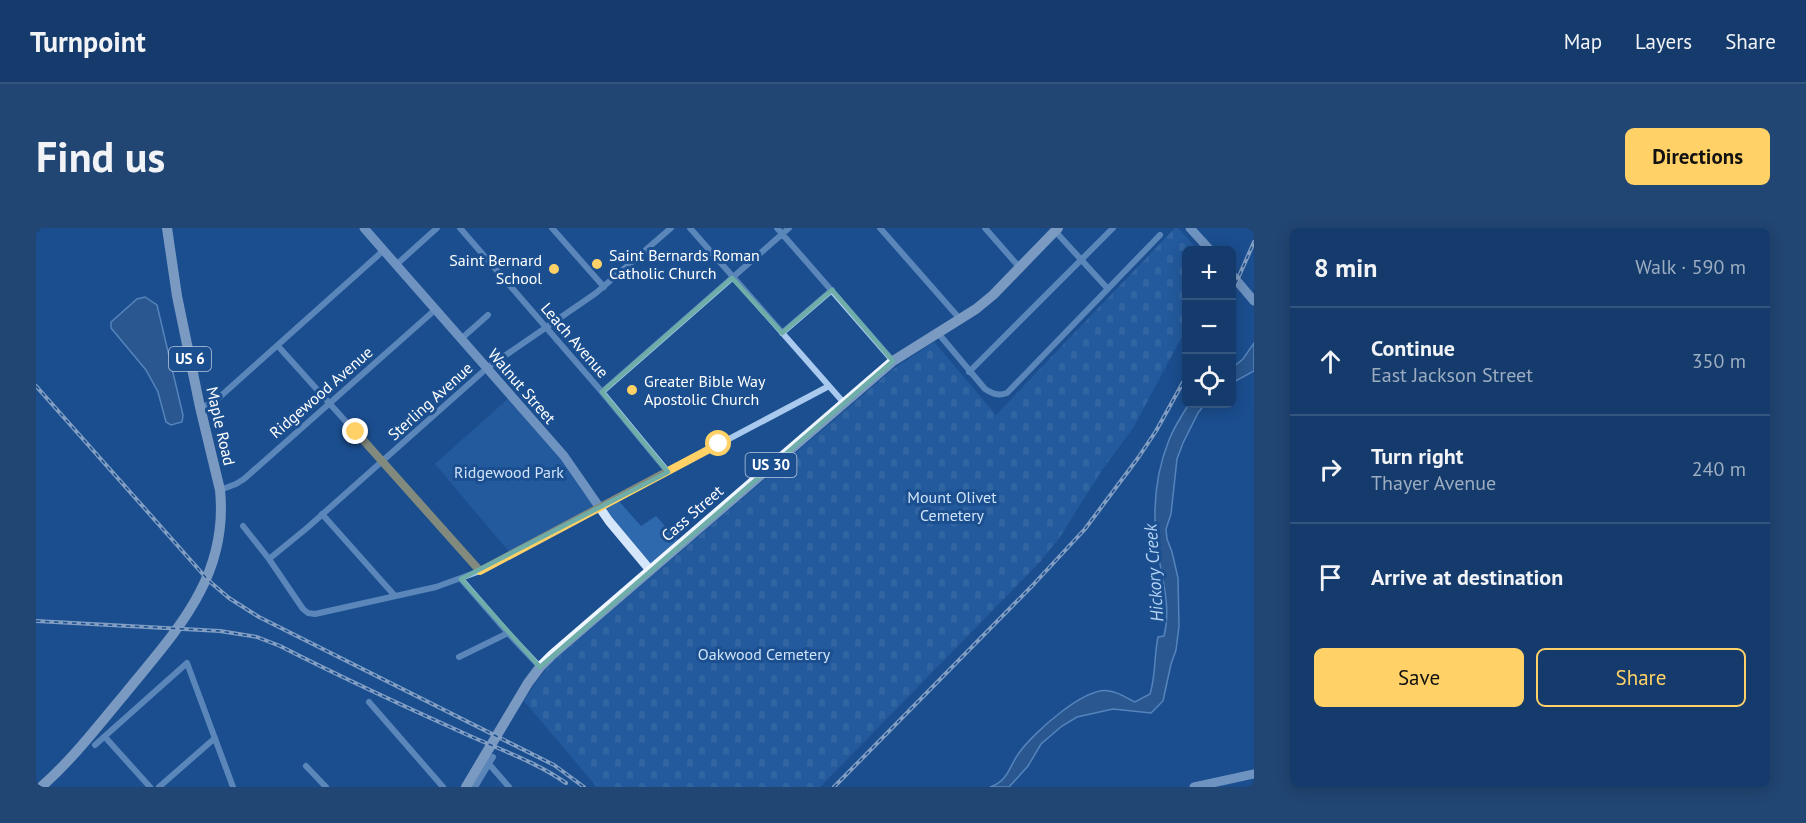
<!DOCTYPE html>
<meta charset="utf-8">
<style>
:root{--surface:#143b6b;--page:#214673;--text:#f1f3f6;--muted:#9dadc1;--line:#33557e;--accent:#ffd166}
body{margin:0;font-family:"PT Sans",sans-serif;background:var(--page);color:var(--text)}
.controls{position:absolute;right:18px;top:18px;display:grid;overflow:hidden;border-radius:9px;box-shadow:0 3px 15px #0003}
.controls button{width:54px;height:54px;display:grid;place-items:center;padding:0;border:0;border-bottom:2px solid var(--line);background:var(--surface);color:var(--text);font:30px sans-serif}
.stop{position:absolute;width:18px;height:18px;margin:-14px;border:4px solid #ffd166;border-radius:50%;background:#fff}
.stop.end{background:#ffd166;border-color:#fff;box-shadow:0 2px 6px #0008}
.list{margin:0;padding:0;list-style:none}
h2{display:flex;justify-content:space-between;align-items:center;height:78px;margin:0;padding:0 24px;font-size:26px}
h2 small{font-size:20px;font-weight:400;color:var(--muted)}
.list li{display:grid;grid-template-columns:39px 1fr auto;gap:18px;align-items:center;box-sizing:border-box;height:108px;padding:0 24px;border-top:2px solid var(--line)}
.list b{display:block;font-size:22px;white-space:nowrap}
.list p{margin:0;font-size:20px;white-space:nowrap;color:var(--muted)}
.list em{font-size:20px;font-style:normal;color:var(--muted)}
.actions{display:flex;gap:12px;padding:18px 24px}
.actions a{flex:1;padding:14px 0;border:2px solid var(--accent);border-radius:9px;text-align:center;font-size:21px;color:var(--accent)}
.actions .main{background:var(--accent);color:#111}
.icon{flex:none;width:33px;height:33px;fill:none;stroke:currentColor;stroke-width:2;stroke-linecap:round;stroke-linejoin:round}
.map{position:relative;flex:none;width:1218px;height:559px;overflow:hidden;border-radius:9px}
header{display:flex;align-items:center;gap:36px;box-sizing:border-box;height:84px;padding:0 30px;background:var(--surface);border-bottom:2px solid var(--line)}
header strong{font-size:28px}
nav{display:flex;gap:33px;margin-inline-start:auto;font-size:21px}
.intro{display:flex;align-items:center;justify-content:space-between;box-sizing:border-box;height:144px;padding:0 36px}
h1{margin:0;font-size:42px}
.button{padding:15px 27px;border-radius:9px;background:var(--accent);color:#111;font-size:21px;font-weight:700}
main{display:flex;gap:36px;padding:0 36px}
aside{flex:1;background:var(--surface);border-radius:9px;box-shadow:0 3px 15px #0003}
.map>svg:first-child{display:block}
.cemetery{fill:url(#cemetery-stones)}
.park{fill:#2e69ad}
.water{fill:#3c6290;stroke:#9cc4f0;stroke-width:1.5}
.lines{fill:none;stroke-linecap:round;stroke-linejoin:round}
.street{stroke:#a9c9ee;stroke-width:6}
.secondary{stroke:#d6e6fa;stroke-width:9}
.primary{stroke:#f0f6ff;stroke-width:10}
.rail-casing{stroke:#fff;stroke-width:4}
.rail{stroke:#1b4f8f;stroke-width:1.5;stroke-dasharray:4.5;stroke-linecap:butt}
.route{stroke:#ffd166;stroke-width:8}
.marked{fill:none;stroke:#6fada8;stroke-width:4.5;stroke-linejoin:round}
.poi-dot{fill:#ffd166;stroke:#1b4f8f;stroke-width:2}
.labels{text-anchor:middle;stroke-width:6;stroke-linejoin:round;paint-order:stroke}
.shield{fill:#1b4f8f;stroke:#bbcadd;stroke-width:1.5}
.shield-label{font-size:15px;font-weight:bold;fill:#fff}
.poi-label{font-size:16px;fill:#fff;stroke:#1b4f8f;text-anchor:start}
.street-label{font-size:16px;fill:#fff;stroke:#1b4f8f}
.park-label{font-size:16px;fill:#cfe3fa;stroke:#1b4f8f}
.water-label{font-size:18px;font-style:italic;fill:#b5d3f5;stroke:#1b4f8f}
</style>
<header>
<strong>Turnpoint</strong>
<nav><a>Map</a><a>Layers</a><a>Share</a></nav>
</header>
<div class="intro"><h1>Find us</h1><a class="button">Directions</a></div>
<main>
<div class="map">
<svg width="1218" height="559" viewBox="0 0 1218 559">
<defs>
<pattern id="cemetery-stones" width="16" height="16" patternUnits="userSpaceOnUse" patternTransform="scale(1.5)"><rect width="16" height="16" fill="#2e69ad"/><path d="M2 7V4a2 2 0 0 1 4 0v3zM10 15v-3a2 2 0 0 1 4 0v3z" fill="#4d80b9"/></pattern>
</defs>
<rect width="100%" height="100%" fill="#1b4f8f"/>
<path class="cemetery" d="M1139,0H1142L1162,22H1150V101L1097,200L1066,242L1024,309L1004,334L784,559H561L488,473L498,457L516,434L856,142L898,114L960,187Z"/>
<path class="park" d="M475,168L563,279L475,326L399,236Z
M581,271L605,298L620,288L644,315L613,341L564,279Z"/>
<path class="water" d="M109,69L121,77L147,187L146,194L135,197L130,194L122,164L110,142L75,100V94L101,71Z
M1218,115V143L1196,155V140L1207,131Z
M1153,176H1169L1162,185L1147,215L1141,231L1135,286L1130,301L1131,311L1136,324L1142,350L1143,398L1140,422L1135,436L1127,473L1115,485L1077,481L1041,489L1026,498L1005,516L992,538L973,559H954C973,552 972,540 983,525C996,506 1049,458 1073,463C1082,464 1091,470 1099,474L1114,466C1120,447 1118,427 1122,409L1128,408C1135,381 1127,353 1122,326C1116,287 1118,249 1133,212C1138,199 1146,187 1153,176Z"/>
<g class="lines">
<path class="street" d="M424,0L566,164L632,244
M516,0L568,59
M654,0L808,175
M741,0L857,133
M844,0L924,91
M949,0L984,40
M1019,3L1072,61
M361,36L401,0
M746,105L796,62
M902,105L949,161C957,166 962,168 971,165L1124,7
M425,111L452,87
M242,118L444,343
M933,144L1077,0
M566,164L753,0
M164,179L177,175L348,22
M184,262L200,256L208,251L400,81
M286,286L359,368
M207,298L233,331L267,381L272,385L279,386L400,359L444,343L793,158
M233,331L271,300L451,140L560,65L635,0
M425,351L472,405L504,439
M423,429L472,405
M333,474L407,559
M69,509L114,559
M59,517L151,435L197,559
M453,536L473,559
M270,538L290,559
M123,559L179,510
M439,559L457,529"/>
<path class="secondary" d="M328,0L528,228L573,293L614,342
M1154,0L1174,22
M1196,47L1218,73
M1158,559L1218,546"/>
<path class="primary" d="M5,559C36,532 61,499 88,467C139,404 193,350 184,262L164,179L141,68L131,0
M430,559L492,455L504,439L516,427L857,133L940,81L957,67L1022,0"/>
<defs>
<path id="rail" d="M1196,64L1218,14
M0,158L173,353L193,370L223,389L518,537L548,559
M0,393L184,403L221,409L244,418C303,448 363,476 423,503C459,520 497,532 530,555
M798,559L996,358L1049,301L1102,230L1120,203L1150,149"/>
</defs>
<use href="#rail" class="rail-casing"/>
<use href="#rail" class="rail"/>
</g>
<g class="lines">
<path class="route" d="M320,204L444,343L683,216"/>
</g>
<path d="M0 0H1218V559H0ZM696,50L746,105L796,62L857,133L504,439L425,351L632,244L566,164Z" fill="#1b4f8f" fill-opacity=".55" fill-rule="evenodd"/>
<path class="marked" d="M696,50L746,105L796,62L857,133L504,439L425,351L632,244L566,164Z"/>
<g class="poi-dot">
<circle cx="561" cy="36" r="6"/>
<circle cx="518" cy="41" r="6"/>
<circle cx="596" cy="162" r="6"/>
</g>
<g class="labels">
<g class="shield">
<rect x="133" y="119" width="42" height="24" rx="4.5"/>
<rect x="709.5" y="225" width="51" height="24" rx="4.5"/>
</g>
<g class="shield-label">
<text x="154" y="136">US 6</text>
<text x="735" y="242">US 30</text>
</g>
<g class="poi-label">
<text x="573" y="33">Saint Bernards Roman<tspan x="573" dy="18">Catholic Church</tspan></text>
<text x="506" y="38" text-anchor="end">Saint Bernard<tspan x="506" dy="18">School</tspan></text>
<text x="608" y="159">Greater Bible Way<tspan x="608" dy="18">Apostolic Church</tspan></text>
</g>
<g class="street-label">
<text transform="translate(539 112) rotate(49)" y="6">Leach Avenue</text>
<text transform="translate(486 158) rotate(49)" y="6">Walnut Street</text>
<text transform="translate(285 164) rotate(-41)" y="6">Ridgewood Avenue</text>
<text transform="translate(394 173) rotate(-42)" y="6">Sterling Avenue</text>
<text transform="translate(185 198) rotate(77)" y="6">Maple Road</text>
<text transform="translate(656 285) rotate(-41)" y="6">Cass Street</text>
</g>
<g class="park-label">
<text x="473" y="250">Ridgewood Park</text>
<text x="916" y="275">Mount Olivet<tspan x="916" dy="18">Cemetery</tspan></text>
<text x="728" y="432">Oakwood Cemetery</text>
</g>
<g class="water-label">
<text transform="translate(1118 345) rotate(-94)" y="6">Hickory Creek</text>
</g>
</g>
</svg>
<div class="controls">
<button>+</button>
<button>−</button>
<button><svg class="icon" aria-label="locate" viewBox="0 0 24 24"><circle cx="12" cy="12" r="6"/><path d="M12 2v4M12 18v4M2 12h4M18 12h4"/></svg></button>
</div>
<div class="stop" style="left:683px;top:216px"></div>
<div class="stop end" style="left:320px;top:204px"></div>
</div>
<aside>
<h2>8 min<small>Walk · 590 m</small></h2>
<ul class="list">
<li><svg class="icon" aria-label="ahead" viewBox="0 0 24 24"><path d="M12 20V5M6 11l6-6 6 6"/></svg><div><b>Continue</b><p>East Jackson Street</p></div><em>350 m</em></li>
<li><svg class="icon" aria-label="right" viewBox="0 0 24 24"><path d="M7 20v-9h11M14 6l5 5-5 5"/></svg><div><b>Turn right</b><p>Thayer Avenue</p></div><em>240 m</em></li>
<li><svg class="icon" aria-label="arrive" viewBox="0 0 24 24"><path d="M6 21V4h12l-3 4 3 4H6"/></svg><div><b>Arrive at destination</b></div></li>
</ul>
<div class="actions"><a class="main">Save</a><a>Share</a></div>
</aside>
</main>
